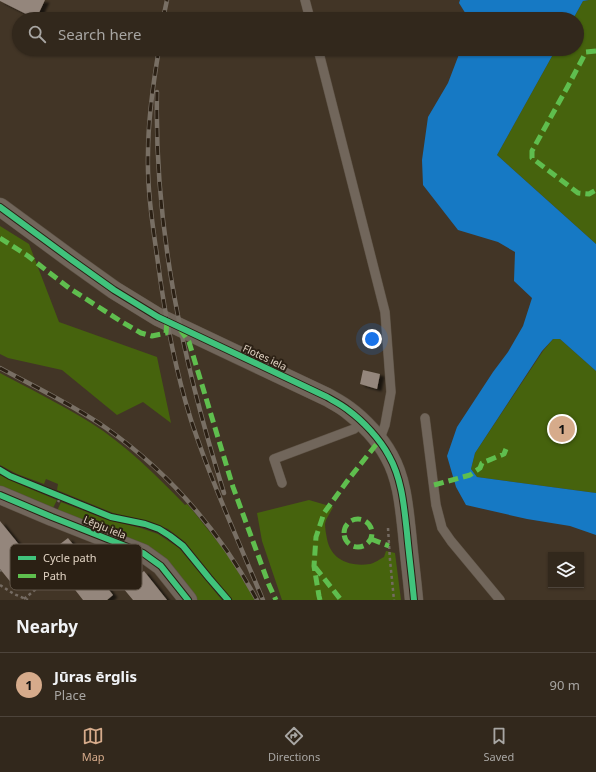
<!DOCTYPE html>
<meta charset="utf-8">
<style>
:root{--surface:#32281c;--page:#3a3025;--text:#f1f3f6;--muted:#a8a6a3;--line:#4d443b;--accent:#d6ab8b}
body{margin:0;font-family:"Noto Sans",sans-serif;background:var(--page);color:var(--text)}
.controls{position:absolute;right:12px;bottom:12px;display:grid;overflow:hidden;border-radius:0px;box-shadow:0 1px 3px #0004}
.controls button{width:36px;height:36px;display:grid;place-items:center;padding:0;border:0;border-bottom:1px solid var(--line);background:var(--surface);color:var(--text);font:20px sans-serif}
.you{position:absolute;left:372px;top:339px;width:14px;height:14px;margin:-10px;border:3px solid #fff;border-radius:50%;background:#1a73e8;box-shadow:0 0 0 6px #1a73e833}
.badge{display:grid;place-items:center;width:26px;height:26px;border-radius:50%;background:var(--accent);color:#111;font-size:13px;font-weight:700}
.pin{position:absolute;translate:-50% -50%;border:2px solid #fff;box-shadow:0 1px 4px #0006}
.list{margin:0;padding:0;list-style:none}
h2{display:flex;justify-content:space-between;align-items:center;height:52px;margin:0;padding:0 16px;font-size:17px}
h2 small{font-size:13px;font-weight:400;color:var(--muted)}
.list li{display:grid;grid-template-columns:26px 1fr auto;gap:12px;align-items:center;box-sizing:border-box;height:64px;padding:0 16px;border-top:1px solid var(--line)}
.list b{display:block;font-size:15px;white-space:nowrap}
.list p{margin:0;font-size:13px;white-space:nowrap;color:var(--muted)}
.list em{font-size:13px;font-style:normal;color:var(--muted)}
.icon{flex:none;width:22px;height:22px;fill:none;stroke:currentColor;stroke-width:2;stroke-linecap:round;stroke-linejoin:round}
.map{position:relative;flex:none;width:596px;height:600px;overflow:hidden}
.search{position:absolute;background:var(--surface);box-shadow:0 1px 3px #0004;left:12px;right:12px;top:12px;height:44px;display:flex;align-items:center;gap:10px;box-sizing:border-box;padding:0 14px;border-radius:22px;color:var(--muted);font-size:15px}
.sheet{height:116px;background:var(--surface)}
nav{display:flex;justify-content:space-around;align-items:center;box-sizing:border-box;height:56px;border-top:1px solid var(--line);background:var(--surface);font-size:11px;color:var(--muted)}
nav a{display:grid;justify-items:center;gap:2px}
nav .on{color:var(--accent)}
.map>svg:first-child{display:block}
.green{fill:#46630d}
.water{fill:#1679c4}
.building{fill:#94867b;filter:url(#shadow)}
.lines{fill:none;stroke-linecap:round;stroke-linejoin:round}
.service-casing{stroke:#5e5346;stroke-width:10}
.minor-casing{stroke:#5e5346;stroke-width:19}
.path{stroke:#756b62;stroke-width:2.5;stroke-dasharray:3 3;stroke-linecap:butt}
.service{stroke:#71665b;stroke-width:9}
.minor{stroke:#71665b;stroke-width:18}
.rail-casing{stroke:#786f64;stroke-width:4.5}
.rail{stroke:#2b2014;stroke-width:3;stroke-dasharray:9;stroke-linecap:butt}
.quiet{stroke:#5fbe4e;stroke-width:5;stroke-dasharray:10 5;stroke-linecap:butt}
.cycleway-casing{stroke:#2b2014;stroke-width:8}
.cycleway{stroke:#40c37c;stroke-width:6}
.labels{text-anchor:middle;stroke-width:4;stroke-linejoin:round;paint-order:stroke}
.street-label{font-size:10px;fill:#e0d2c2;stroke:#2b2014}
.key{fill:#2b2014;stroke:#615548;stroke-width:1}
.key-label{font-size:11px;fill:#e0d2c2}
</style>
<div class="map">
<svg width="596" height="600" viewBox="0 0 596 600">
<defs>
<filter id="shadow"><feDropShadow dx="4.5" dy="2.5" stdDeviation="1" flood-color="#0009"/></filter>
</defs>
<rect width="100%" height="100%" fill="#423526"/>
<path class="green" d="M589,0H596V244L497,155L556,49H577V19H573L583,1Z
M0,226L29,244L59,322L157,357L171,423L143,402L117,415L62,370L8,358L0,354Z
M553,339H560L596,371V493L477,477L471,469L475,453L543,351Z
M0,373C30,389 62,405 91,423C126,445 156,475 185,505L187,504L194,512L228,555L255,600H232L185,542L168,529L151,522L113,513L57,490L58,484L46,479L44,484L17,474L0,465Z
M0,475L21,485L57,500L53,508L0,488Z
M309,500L333,507C331,512 326,518 325,524C325,528 326,534 327,539C331,560 350,567 370,564C375,563 380,559 384,557L386,551L395,553L401,600H282L262,541L257,513Z
M61,502L108,520L141,528L158,534L179,548L222,600H195L162,558L57,511Z"/>
<path class="water" d="M460,0H589L583,1L573,19H469L459,3Z
M461,49H556L497,155L596,244V371L560,339H553L542,351L475,453L471,469L477,477L596,493V535L570,526L527,519L466,505L456,487L447,456L457,427L493,372L508,352L523,326L532,298L514,281L515,252L498,242L458,230L423,185L422,160L428,117L448,83Z"/>
<path class="building" d="M0,0H45L36,19L0,1Z
M363,370L380,374L377,389L360,384Z
M0,521L21,547L23,546L25,549L27,547L39,563L13,585L0,569Z
M68,538L113,595L107,600H83L47,554Z
M144,571L167,600H133L123,588Z"/>
<g class="lines">
<defs>
<path id="service" d="M305,0L310,19
M318,49L385,312L391,392L385,425L379,441
M425,418L436,505L442,528L451,541L500,600
M282,483L274,459L354,429L363,422"/>
<path id="minor" d="M0,207L72,260L114,290L158,317L327,397C334,401 342,405 348,410C363,421 380,439 389,456C402,479 404,506 407,533C409,555 412,578 414,600
M0,495L52,517L143,553L161,566L188,600"/>
</defs>
<use href="#service" class="service-casing"/>
<use href="#minor" class="minor-casing"/>
<path class="path" d="M58,502L61,497
M388,528L390,560L394,600
M0,571L1,570
M0,585L14,594L28,600
M24,599L59,570"/>
<use href="#service" class="service"/>
<use href="#minor" class="minor"/>
<defs>
<path id="rail" d="M163,19L167,0
M159,49C153,84 148,119 148,154C147,191 153,227 158,263C165,316 175,369 191,420C211,481 238,540 263,600
M157,92C154,229 183,362 224,493
M0,368C35,387 73,405 106,428C170,473 220,532 257,600"/>
</defs>
<use href="#rail" class="rail-casing"/>
<use href="#rail" class="rail"/>
<path class="quiet" d="M596,51L586,52L568,86L532,151V158L578,193L589,194L596,190
M0,238L28,256L69,288L122,322L141,333L152,336L166,333L167,321
M180,329L189,342L233,487L269,585L276,600
M434,485L470,475L480,468L482,463L504,454L506,449
M344 533a14 14 0 1 1 28 0a14 14 0 1 1-28 0Z
M371,539L389,546
M315,567L341,600
M320,600L319,596L314,566L316,537L324,513L348,480L379,441"/>
<defs>
<path id="cycleway" d="M0,207L72,260L114,290L158,317L327,397C334,401 342,405 348,410C363,421 380,439 389,456C402,479 404,506 407,533C409,555 412,578 414,600
M0,470L10,476L111,517L145,524L159,529L170,536L183,546L209,578L228,600
M0,495L52,517L143,553L161,566L188,600"/>
</defs>
<use href="#cycleway" class="cycleway-casing"/>
<use href="#cycleway" class="cycleway"/>
</g>
<g class="labels">
<g class="street-label">
<text transform="translate(265 357) rotate(25)" y="4">Flotes iela</text>
<text transform="translate(105 527) rotate(22)" y="4">Lēpju iela</text>
</g>
</g>
<rect x="10" y="544" width="132" height="46" rx="6" class="key"/>
<rect x="18" y="556" width="18" height="4" fill="#40c37c"/>
<rect x="18" y="574" width="18" height="4" fill="#5fbe4e"/>
<g class="key-label">
<text x="43" y="562">Cycle path</text>
<text x="43" y="580">Path</text>
</g>
</svg>
<div class="controls">
<button><svg class="icon" aria-label="layers" viewBox="0 0 24 24"><path d="M12 4l9 5-9 5-9-5zM3 14l9 5 9-5"/></svg></button>
</div>
<div class="you"></div>
<div class="pin badge" style="left:562px;top:429px">1</div>
<div class="search"><svg class="icon" aria-label="search" viewBox="0 0 24 24"><circle cx="10" cy="10" r="6"/><path d="M15 15l6 6"/></svg>Search here</div>
</div>
<section class="sheet">
<h2>Nearby<small></small></h2>
<ul class="list">
<li><span class="badge">1</span><div><b>Jūras ērglis</b><p>Place</p></div><em>90 m</em></li>
</ul>
</section>
<nav>
<a class="on"><svg class="icon" aria-label="map" viewBox="0 0 24 24"><path d="M3 6l6-2 6 2 6-2v14l-6 2-6-2-6 2zM9 4v14M15 6v14"/></svg>Map</a>
<a><svg class="icon" aria-label="directions" viewBox="0 0 24 24"><path d="M12 3l9 9-9 9-9-9zM9 14v-3h6M13 9l2 2-2 2"/></svg>Directions</a>
<a><svg class="icon" aria-label="saved" viewBox="0 0 24 24"><path d="M7 4h10v16l-5-4-5 4z"/></svg>Saved</a>
</nav>
